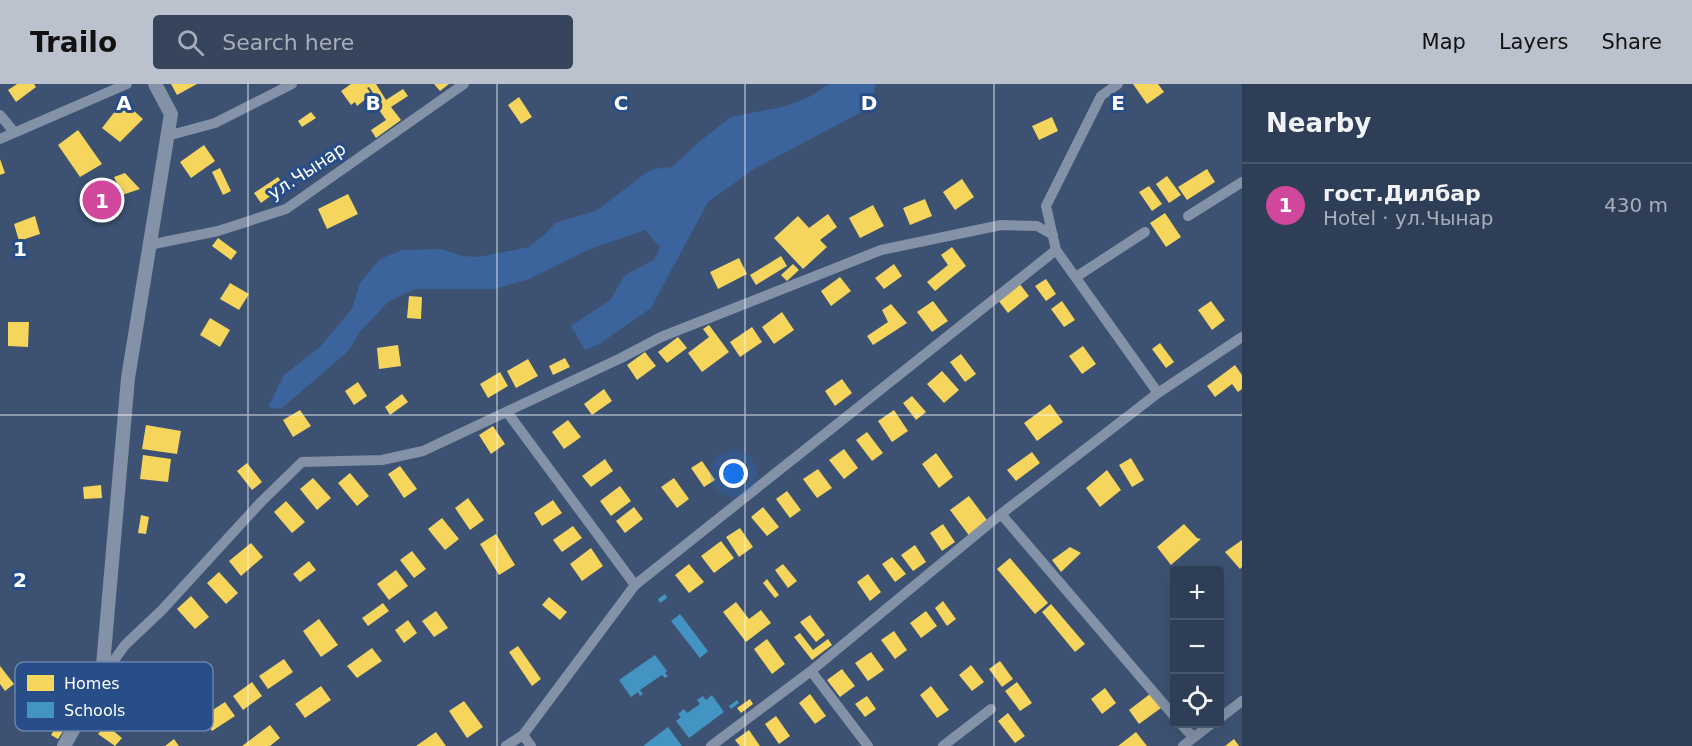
<!DOCTYPE html>
<meta charset="utf-8">
<style>
:root{--surface:#2e3e56;--page:#36455c;--text:#f1f3f6;--muted:#a7aeb9;--line:#49576c;--accent:#bbc2ce}
body{margin:0;font-family:"DejaVu Sans",sans-serif;background:var(--page);color:var(--text)}
.controls{position:absolute;right:18px;bottom:18px;display:grid;overflow:hidden;border-radius:6px;box-shadow:0 6px 24px #0002}
.controls button{width:54px;height:54px;display:grid;place-items:center;padding:0;border:0;border-bottom:2px solid var(--line);background:var(--surface);color:var(--text);font:30px sans-serif}
.you{position:absolute;left:734px;top:390px;width:21px;height:21px;margin:-15px;border:4px solid #fff;border-radius:50%;background:#1a73e8;box-shadow:0 0 0 9px #1a73e833}
.badge{display:grid;place-items:center;width:39px;height:39px;border-radius:50%;background:var(--accent);color:#fff;font-size:20px;font-weight:700}
.pin{position:absolute;translate:-50% -50%;border:3px solid #fff;box-shadow:0 2px 6px #0006}
.list{margin:0;padding:0;list-style:none}
h2{display:flex;justify-content:space-between;align-items:center;height:78px;margin:0;padding:0 24px;font-size:26px}
h2 small{font-size:20px;font-weight:400;color:var(--muted)}
.list li{display:grid;grid-template-columns:39px 1fr auto;gap:18px;align-items:center;box-sizing:border-box;height:84px;padding:0 24px;border-top:2px solid var(--line)}
.list b{display:block;font-size:22px;white-space:nowrap}
.list p{margin:0;font-size:20px;white-space:nowrap;color:var(--muted)}
.list em{font-size:20px;font-style:normal;color:var(--muted)}
.icon{flex:none;width:33px;height:33px;fill:none;stroke:currentColor;stroke-width:2;stroke-linecap:round;stroke-linejoin:round}
.map{position:relative;flex:none;width:1242px;height:662px;overflow:hidden}
header{display:flex;align-items:center;gap:36px;box-sizing:border-box;height:84px;padding:0 30px;background:var(--accent);color:#111}
header strong{font-size:28px}
nav{display:flex;gap:33px;margin-inline-start:auto;font-size:21px}
.search{width:420px;height:54px;background:var(--page);display:flex;align-items:center;gap:15px;box-sizing:border-box;padding:0 21px;border-radius:6px;color:var(--muted);font-size:22px}
main{display:flex}
aside{flex:1;background:var(--surface)}
.map>svg:first-child{display:block}
.green{fill:#3b649d}
.homes{fill:#f6d55c}
.schools{fill:#4393c3}
.lines{fill:none;stroke-linecap:round;stroke-linejoin:round}
.minor{stroke:#8492a7;stroke-width:10}
.tertiary{stroke:#8492a7;stroke-width:14}
.grid{fill:none;stroke:#fff;stroke-width:1.5;stroke-opacity:0.55}
.labels{text-anchor:middle;stroke-width:6;stroke-linejoin:round;paint-order:stroke}
.street-label{font-size:18px;fill:#fff;stroke:#274e88}
.key{fill:#274e88;stroke:#6883ac;stroke-width:1.5}
.key-label{font-size:16px;fill:#fff}
.grid-label{font-size:20px;text-anchor:middle;font-weight:bold;fill:#fff;stroke:#274e88;stroke-width:6;stroke-linejoin:round;paint-order:stroke}
</style>
<header>
<strong>Trailo</strong>
<div class="search"><svg class="icon" aria-label="search" viewBox="0 0 24 24"><circle cx="10" cy="10" r="6"/><path d="M15 15l6 6"/></svg>Search here</div>
<nav><a>Map</a><a>Layers</a><a>Share</a></nav>
</header>
<main>
<div class="map">
<svg width="1242" height="662" viewBox="0 0 1242 662">
<rect width="100%" height="100%" fill="#3d5272"/>
<path class="green" d="M829,0H876L869,24L754,85L708,118L651,224L601,259L585,266L571,242L610,216L625,191L654,176L660,163L645,146L590,165L529,195L494,205H415L388,218L360,248L349,266L281,325L268,323L284,291L320,263L352,225L360,199L380,175L403,166L441,165L462,172L479,173L529,163L545,150L555,139L596,127L646,89L654,85L672,83L699,58L731,33L787,22L811,12Z"/>
<path class="homes" d="M17,0H34L36,3L16,18L8,6Z
M171,0H197L177,11Z
M351,0H376L386,16L403,5L408,12L391,23L401,36L376,54L371,46L386,36L372,16L376,13L369,3L367,4L370,8L365,11L367,14L357,22L355,18L351,21L341,7Z
M434,0H449L440,7Z
M1133,0H1158L1164,8L1147,20Z
M519,13L532,33L521,40L508,21Z
M123,17L143,35L120,58L102,44Z
M311,28L316,34L302,43L298,37Z
M1052,33L1058,47L1039,56L1032,42Z
M78,46L102,80L80,93L58,61Z
M204,61L215,77L191,94L180,78Z
M337,62L342,70L324,83L318,75Z
M0,75L5,89L0,91Z
M220,84L231,107L223,111L212,88Z
M1207,85L1215,98L1187,116L1178,103Z
M125,89L140,105L122,111L114,93Z
M1167,92L1181,111L1169,119L1156,100Z
M278,93L284,102L261,119L254,109Z
M962,95L974,113L955,126L943,108Z
M1149,102L1162,120L1152,127L1139,108Z
M107,103L115,124L95,129L89,108Z
M348,110L358,130L327,145L318,125Z
M925,115L932,132L910,141L903,124Z
M873,121L884,142L860,154L849,134Z
M1165,129L1181,153L1166,163L1150,139Z
M828,130L837,143L820,156L827,163L803,185L774,154L798,132L809,144Z
M35,132L40,150L19,157L14,140Z
M218,154L237,168L231,176L212,162Z
M952,163L966,182L935,207L927,198L948,181L941,171Z
M781,172L787,182L756,201L750,191Z
M739,174L747,190L718,205L710,188Z
M793,180L799,186L787,197L781,191Z
M894,180L902,192L884,205L875,194Z
M840,193L851,207L831,222L821,207Z
M1046,195L1056,210L1046,217L1035,202Z
M230,199L249,210L239,226L220,215Z
M1019,199L1029,212L1008,229L998,216Z
M409,212L422,213L421,235L407,234Z
M933,217L948,237L932,248L917,228Z
M1062,217L1075,236L1064,243L1051,225Z
M1211,217L1225,236L1212,246L1198,226Z
M891,220L907,239L873,261L867,252L888,238L882,226Z
M782,228L794,246L774,260L762,243Z
M210,234L230,246L220,263L200,251Z
M8,238H29L28,263L8,262Z
M709,241L729,268L702,288L688,269L709,253L703,245Z
M752,243L762,258L740,273L730,258Z
M678,253L687,264L667,279L658,268Z
M1160,259L1174,278L1166,284L1152,265Z
M398,261L401,282L379,285L377,264Z
M1083,262L1096,280L1082,290L1069,272Z
M645,268L656,282L637,296L627,281Z
M961,270L976,290L965,298L950,278Z
M565,274L570,283L553,291L549,282Z
M528,275L538,292L516,304L507,287Z
M1235,281L1242,291V305L1238,308L1232,300L1215,313L1207,302Z
M942,287L959,306L944,319L927,300Z
M500,288L508,302L488,314L480,300Z
M842,295L852,309L835,322L825,307Z
M358,298L367,312L354,321L345,307Z
M604,305L612,317L592,331L584,320Z
M402,310L408,318L390,331L385,323Z
M912,312L926,328L916,336L903,319Z
M1050,320L1063,338L1037,357L1024,339Z
M300,326L311,342L293,353L283,336Z
M894,326L908,347L892,358L878,337Z
M568,336L581,353L564,365L552,348Z
M146,341L181,347L177,370L142,365Z
M493,342L505,360L491,370L479,351Z
M867,348L883,369L872,377L856,356Z
M844,365L858,384L844,395L829,376Z
M1032,368L1040,379L1016,397L1007,386Z
M936,369L953,393L939,404L922,380Z
M143,371L171,375L168,398L140,395Z
M1131,374L1144,396L1132,403L1119,381Z
M605,375L613,387L591,403L582,392Z
M702,377L715,396L704,403L691,384Z
M247,379L262,398L252,406L237,387Z
M400,382L417,405L404,414L388,390Z
M818,385L832,404L817,414L803,395Z
M1107,386L1121,406L1100,423L1086,404Z
M350,389L369,412L357,422L338,399Z
M313,394L331,414L317,426L300,405Z
M674,394L689,415L677,424L661,403Z
M101,401L102,414L84,415L83,403Z
M620,402L631,417L611,432L600,417Z
M787,407L801,426L790,434L776,415Z
M969,412L990,440L971,454L950,426Z
M468,414L484,436L470,446L455,424Z
M553,416L562,429L542,442L534,429Z
M286,417L305,438L292,449L274,428Z
M634,423L643,435L625,449L616,437Z
M763,423L779,443L767,452L751,433Z
M141,431L149,433L146,450L138,449Z
M442,434L459,455L445,466L428,445Z
M943,440L955,458L942,467L930,449Z
M1184,440L1197,454L1201,455L1171,481L1157,463Z
M573,442L582,454L562,468L553,456Z
M740,444L753,463L739,473L726,453Z
M496,450L515,481L499,491L480,460Z
M1242,456V483L1240,485L1225,468Z
M721,457L734,474L714,489L701,472Z
M251,459L263,473L241,492L229,477Z
M915,461L926,478L913,487L901,471Z
M1070,463L1081,469L1061,488L1052,476Z
M591,464L603,482L582,497L570,480Z
M412,467L426,485L414,494L400,476Z
M892,473L906,490L895,498L882,480Z
M1010,474L1048,519L1035,530L997,485Z
M309,477L316,486L300,498L293,490Z
M689,480L704,498L689,509L675,491Z
M783,480L797,497L788,504L775,486Z
M396,486L408,502L389,516L377,500Z
M219,488L238,509L226,520L207,499Z
M868,490L881,508L870,517L857,498Z
M767,495L779,511L775,514L763,499Z
M191,512L209,533L195,545L177,525Z
M549,513L567,528L560,536L542,521Z
M943,517L956,535L947,542L935,524Z
M736,518L749,535L761,526L771,539L746,558L723,528Z
M383,519L389,527L368,542L362,534Z
M1051,520L1085,560L1075,568L1042,528Z
M436,527L448,544L434,553L422,537Z
M926,527L937,542L921,554L910,539Z
M810,531L825,551L816,558L800,538Z
M319,535L338,561L321,573L303,547Z
M408,536L417,549L404,559L395,546Z
M894,547L907,566L895,575L881,556Z
M800,549L813,566L828,555L832,561L812,576L794,553Z
M767,555L785,580L772,590L754,565Z
M518,562L541,595L532,602L509,568Z
M372,564L382,577L357,594L347,582Z
M871,568L884,586L868,597L855,579Z
M284,575L293,588L268,605L259,592Z
M1000,577L1013,595L1002,603L989,585Z
M971,581L984,598L972,607L959,591Z
M0,582L14,600L5,607L0,600Z
M842,585L855,602L840,613L827,596Z
M252,598L262,612L243,626L233,612Z
M1017,598L1032,619L1020,627L1005,607Z
M321,602L331,616L305,634L295,620Z
M931,602L949,626L937,634L920,611Z
M1105,604L1116,619L1102,630L1091,615Z
M810,610L826,632L815,640L799,619Z
M1150,610L1161,624L1139,640L1129,626Z
M867,612L876,625L865,633L855,620Z
M750,615L753,620L741,629L737,624Z
M464,617L483,643L467,654L449,627Z
M225,618L235,632L212,647L202,633Z
M1008,629L1025,652L1015,659L998,637Z
M776,632L790,652L779,660L765,640Z
M60,637L67,641L58,655L51,651Z
M106,641L122,654L115,662L98,650Z
M270,641L280,654L270,662H242Z
M749,646L760,662H740L735,656Z
M436,648L446,662H416Z
M1136,648L1147,662H1118Z
M174,655L179,662H165Z
M1234,655L1239,662H1225Z"/>
<path class="schools" d="M665,510L667,514L660,519L658,515Z
M680,530L708,567L700,574L671,537Z
M655,571L667,587L665,589L668,592L665,594L662,591L640,606L643,610L640,612L638,608L631,613L619,596Z
M712,611L724,628L689,654L676,637L681,633L678,630L684,625L687,629L700,620L697,616L703,612L706,616Z
M737,616L739,619L731,625L729,622Z
M668,643L682,662H643Z"/>
<g class="lines">
<path class="minor" d="M1118,0L1101,12L1046,122L1056,166L1158,309
M0,31L14,48
M167,52L215,39L292,0
M0,55L127,0
M1188,132L1242,98
M149,161L218,147L286,125L464,0
M1076,193L1145,148
M507,328L635,501
M1001,430L1174,632
M811,587L868,662
M102,593L125,561L162,526L261,418L302,378L382,376L423,367L621,274L661,253L881,166L1001,141L1037,142L1053,151
M1220,634L1242,617
M1181,640L1193,653
M523,651L531,662
M506,662L523,651L635,501L1056,166
M711,662L811,587L1001,430L1158,309L1242,253
M943,662L991,625
M1183,662L1211,640"/>
<path class="tertiary" d="M64,662L102,593L128,294L171,30L155,0"/>
</g>
<path class="grid" d="M248,0V662M497,0V662M745,0V662M994,0V662M0,331H1242"/>
<g class="labels">
<g class="street-label">
<text transform="translate(307 87) rotate(-33)" y="6">ул.Чынар</text>
</g>
</g>
<rect x="15" y="578" width="198" height="69" rx="9" class="key"/>
<rect x="27" y="591" width="27" height="16" fill="#f6d55c"/>
<rect x="27" y="618" width="27" height="16" fill="#4393c3"/>
<g class="key-label">
<text x="64" y="605">Homes</text>
<text x="64" y="632">Schools</text>
</g>
<g class="grid-label">
<text x="124" y="26">A</text>
<text x="373" y="26">B</text>
<text x="621" y="26">C</text>
<text x="869" y="26">D</text>
<text x="1118" y="26">E</text>
<text x="20" y="172">1</text>
<text x="20" y="503">2</text>
</g>
</svg>
<div class="controls">
<button>+</button>
<button>−</button>
<button><svg class="icon" aria-label="locate" viewBox="0 0 24 24"><circle cx="12" cy="12" r="6"/><path d="M12 2v4M12 18v4M2 12h4M18 12h4"/></svg></button>
</div>
<div class="you"></div>
<div class="pin badge" style="left:102px;top:116px;background:#d1479c">1</div>
</div>
<aside>
<h2>Nearby<small></small></h2>
<ul class="list">
<li><span class="badge" style="background:#d1479c">1</span><div><b>гост.Дилбар</b><p>Hotel · ул.Чынар</p></div><em>430 m</em></li>
</ul>
</aside>
</main>
